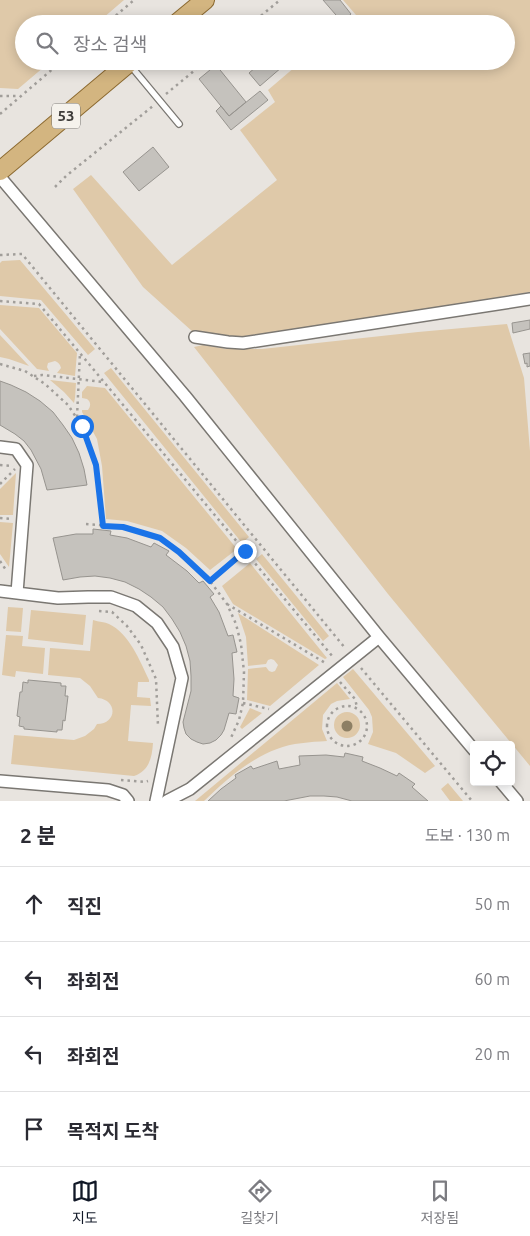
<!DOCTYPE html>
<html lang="ko">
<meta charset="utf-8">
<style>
:root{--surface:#fff;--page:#f7f7f7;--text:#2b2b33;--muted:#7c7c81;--line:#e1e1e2;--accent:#111827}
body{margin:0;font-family:Ubuntu,"Noto Sans KR",sans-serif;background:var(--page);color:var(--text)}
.controls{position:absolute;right:15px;bottom:15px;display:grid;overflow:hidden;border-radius:5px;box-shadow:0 2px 12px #0003}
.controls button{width:45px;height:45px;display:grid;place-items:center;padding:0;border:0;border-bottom:1px solid var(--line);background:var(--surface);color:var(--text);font:25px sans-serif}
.stop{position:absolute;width:15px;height:15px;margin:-11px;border:4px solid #1a73e8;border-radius:50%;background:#fff}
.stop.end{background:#1a73e8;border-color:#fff;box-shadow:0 1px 5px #0008}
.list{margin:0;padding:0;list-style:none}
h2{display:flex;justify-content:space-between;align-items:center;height:65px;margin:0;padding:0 20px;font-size:21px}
h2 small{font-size:16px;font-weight:400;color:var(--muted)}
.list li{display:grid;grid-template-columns:32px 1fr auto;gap:15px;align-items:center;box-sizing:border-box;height:75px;padding:0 20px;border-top:1px solid var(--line)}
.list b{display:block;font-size:19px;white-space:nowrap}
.list em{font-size:16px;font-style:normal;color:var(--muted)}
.icon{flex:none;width:28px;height:28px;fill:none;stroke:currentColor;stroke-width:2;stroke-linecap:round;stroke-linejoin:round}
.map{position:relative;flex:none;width:530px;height:801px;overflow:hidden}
.search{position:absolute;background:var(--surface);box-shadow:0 2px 12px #0003;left:15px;right:15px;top:15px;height:55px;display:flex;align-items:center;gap:12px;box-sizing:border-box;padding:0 18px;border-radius:28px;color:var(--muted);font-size:19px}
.sheet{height:365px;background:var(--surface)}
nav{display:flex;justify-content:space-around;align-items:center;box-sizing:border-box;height:70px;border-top:1px solid var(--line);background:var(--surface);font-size:14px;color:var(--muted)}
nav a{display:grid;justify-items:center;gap:2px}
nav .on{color:var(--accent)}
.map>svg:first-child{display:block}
.green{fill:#dfc9a9}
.building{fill:#c5c2bd;stroke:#97948f}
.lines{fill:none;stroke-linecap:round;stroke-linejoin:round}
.service-casing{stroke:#7a7772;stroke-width:8}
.minor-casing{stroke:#7a7772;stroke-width:14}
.primary-casing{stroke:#8c6a30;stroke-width:20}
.path{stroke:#a19e9a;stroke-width:2.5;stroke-dasharray:2.5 4;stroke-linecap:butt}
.service{stroke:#fff;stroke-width:5.5}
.minor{stroke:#fff;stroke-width:11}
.primary{stroke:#d3b580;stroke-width:18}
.tree{fill:#8d7f64}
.route{stroke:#1a73e8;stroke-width:6}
.labels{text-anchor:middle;stroke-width:4;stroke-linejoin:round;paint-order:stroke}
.shield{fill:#f5f2ec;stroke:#74726f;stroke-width:1}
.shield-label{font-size:15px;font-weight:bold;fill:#3d3b39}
</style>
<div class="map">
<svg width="530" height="801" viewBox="0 0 530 801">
<rect width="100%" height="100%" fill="#e8e4df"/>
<path class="green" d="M0,0H124L96,24H24V61H51L18,89L0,88Z
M343,0H530V292L300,329L237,337L211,336L193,332L143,287L73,189L91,175L172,265L277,180L240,130L275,102L268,90L302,61H506V24H346L356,15Z
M20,260L95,349L88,355L41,300L0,296V263L2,261Z
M0,305L39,308L77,353L75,376L57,373L61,368C60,364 58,362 55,361L48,363L47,367L49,371L37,369L0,329Z
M507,324L524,378L530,451V766L388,594L194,347L203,345L227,349H262L418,332Z
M0,335L29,366L9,359L0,357Z
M111,368L249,537L242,543L104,373Z
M50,380L76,383L75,398L74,403L64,392Z
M87,386L105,388L237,549L210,570L186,548L162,531L127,521L106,519L102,466L97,439L82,412V410H88C91,406 91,402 87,399L82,398V392Z
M16,473L13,515H0V489Z
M0,522L13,523L9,567L0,554Z
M262,554L329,636L323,641L256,559Z
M250,563L327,658L325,659L233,604L222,586Z
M8,607L23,608L21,632L6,631Z
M31,610L86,615L83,645L28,639Z
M238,613L319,665L270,706L247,700L248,669L266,667L269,671L272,672L275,671L278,665L274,660L271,659L268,660L266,664L248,666L246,637Z
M93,620C99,622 105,622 109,624C129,633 140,661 149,680V682H138L137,697L150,698L151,706L131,705L128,741L153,743C152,758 149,771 134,776L11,764L14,735L74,740L85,736L94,729L97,724C117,724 118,700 98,698L90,686L80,678L48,675L50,648L90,651Z
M6,635L23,636L22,646L45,648L43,674L16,671L15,677L2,675Z
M353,669L435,766L425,773L396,753L368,744L373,732L372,717L369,710L343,677Z
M337,683L350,699L337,701L331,704L323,715L322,729L327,741C310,742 292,743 277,749C249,759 225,781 204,801H195Z
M250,708L262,713L242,729L240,727Z
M334 725a13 13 0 1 1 26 0a13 13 0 1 1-26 0Z
M448,783L463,801H450L441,789Z"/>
<path class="building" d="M323,0H340L351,14L342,22Z
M315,16L321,24H306Z
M337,16L342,22L339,24H328Z
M263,61H289L260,86L249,73Z
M216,65L246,102L229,116L199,79Z
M260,91L268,100L231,130L216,111L221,106L229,116Z
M153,147L169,167L139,191L123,172Z
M530,320V329L513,333L512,323Z
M530,353V366L527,367V363L525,364L523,354Z
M0,381L11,385L26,392L40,401L53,412L63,425L72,438L79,453L84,469L87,485L47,490L41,469L31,450L24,441L15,434L0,425Z
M93,529L111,531L110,535L127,538L151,547L154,543L169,551L166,555L187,571L199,583L203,581L214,594L210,597L219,612L228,636L233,635L237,652L232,653L234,679L233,696L239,698L236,714L229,713L224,730L221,735L216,740L210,743L203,744L197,742L191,739L186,734L184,728L183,722L191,691V676L190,661L186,646L180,632L172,619L163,607L151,597L139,589L125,582L110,578L95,576L80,577L63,580L53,538L76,534H93Z
M28,680L61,683V686H66L65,696H68L65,721L63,720L62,730H57V732L24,729V727L19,726L20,717L17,716L20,692H22L23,682L28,683Z
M345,753L363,757L362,761L380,768L397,776L399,773L415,784L412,787L428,801H352L337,797L324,796H310L284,801H208L221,789L236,778L235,775L251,766L253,769L277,761L279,769L300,765L299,756L326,755L344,757Z"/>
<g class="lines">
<defs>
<path id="service" d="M130,65L179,124"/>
<path id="minor" d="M0,177L185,396L379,637L474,750
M195,337L228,342L243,343L530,299
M0,447L16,449L27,465L17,593
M0,591L58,598L88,597H111L136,606L157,623L173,647L182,678L156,801
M0,781L108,790L123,795L128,801
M501,782L517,801
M167,801L190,789L379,637"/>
<path id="primary" d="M176,24L205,0
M0,171L131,61"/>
</defs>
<use href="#service" class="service-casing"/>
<use href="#minor" class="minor-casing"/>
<use href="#primary" class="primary-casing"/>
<path class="path" d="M106,24L134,0
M251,24L280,0
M166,94L206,61
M0,96H18
M0,114L62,61
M55,187L66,176L153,106
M0,255L22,254L345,648
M0,301L39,304L333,657
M0,364L25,371L45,384L68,405L82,426L97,465L103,525
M34,376L42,375L103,382
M77,417L80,353
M0,465L13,466
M0,484L15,469
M0,518L11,519
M86,524L123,527L160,538L179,552L210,581L227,604L236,624L241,644L244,672L243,703L239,720L230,740
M0,561L6,570
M210,581L245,551
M227,604L327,664
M99,611L112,612L127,626L141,645L156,679L158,726
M361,668L472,801
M340,682L355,699L357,707
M243,703L269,709
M327 726a20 20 0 1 1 40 0a20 20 0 1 1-40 0Z
M121,780L145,782L148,781"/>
<use href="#service" class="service"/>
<use href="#minor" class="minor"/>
<use href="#primary" class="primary"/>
</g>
<circle class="tree" cx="347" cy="726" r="5.5"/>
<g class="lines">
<path class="route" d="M82,426L96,465L103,526L123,527L160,538L179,552L210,581L245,551"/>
</g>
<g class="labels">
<rect class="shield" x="52" y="103.5" width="28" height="25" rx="4"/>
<g class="shield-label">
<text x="66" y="121">53</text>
</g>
</g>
</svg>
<div class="controls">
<button><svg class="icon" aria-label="locate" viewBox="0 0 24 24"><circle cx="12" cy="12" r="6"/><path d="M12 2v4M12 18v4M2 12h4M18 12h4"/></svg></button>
</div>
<div class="stop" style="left:82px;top:426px"></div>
<div class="stop end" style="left:245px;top:551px"></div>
<div class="search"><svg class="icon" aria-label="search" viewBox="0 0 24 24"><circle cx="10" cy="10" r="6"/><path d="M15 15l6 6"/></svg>장소 검색</div>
</div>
<section class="sheet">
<h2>2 분<small>도보 · 130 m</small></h2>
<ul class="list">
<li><svg class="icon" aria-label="ahead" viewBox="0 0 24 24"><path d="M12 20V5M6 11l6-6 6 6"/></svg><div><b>직진</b></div><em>50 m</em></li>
<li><svg class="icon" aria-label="left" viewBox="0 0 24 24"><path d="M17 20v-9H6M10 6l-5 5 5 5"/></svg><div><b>좌회전</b></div><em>60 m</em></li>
<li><svg class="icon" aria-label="left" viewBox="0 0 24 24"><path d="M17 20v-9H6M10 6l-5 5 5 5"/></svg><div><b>좌회전</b></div><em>20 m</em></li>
<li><svg class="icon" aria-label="arrive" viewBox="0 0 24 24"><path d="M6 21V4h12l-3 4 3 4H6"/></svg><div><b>목적지 도착</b></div></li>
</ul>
</section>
<nav>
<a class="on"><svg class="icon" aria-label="map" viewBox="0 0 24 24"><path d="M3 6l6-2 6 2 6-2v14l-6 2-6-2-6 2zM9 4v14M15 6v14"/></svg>지도</a>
<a><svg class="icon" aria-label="directions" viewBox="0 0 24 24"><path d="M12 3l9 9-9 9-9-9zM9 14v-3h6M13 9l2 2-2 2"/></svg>길찾기</a>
<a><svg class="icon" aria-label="saved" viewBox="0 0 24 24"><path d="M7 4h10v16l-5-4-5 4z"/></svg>저장됨</a>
</nav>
